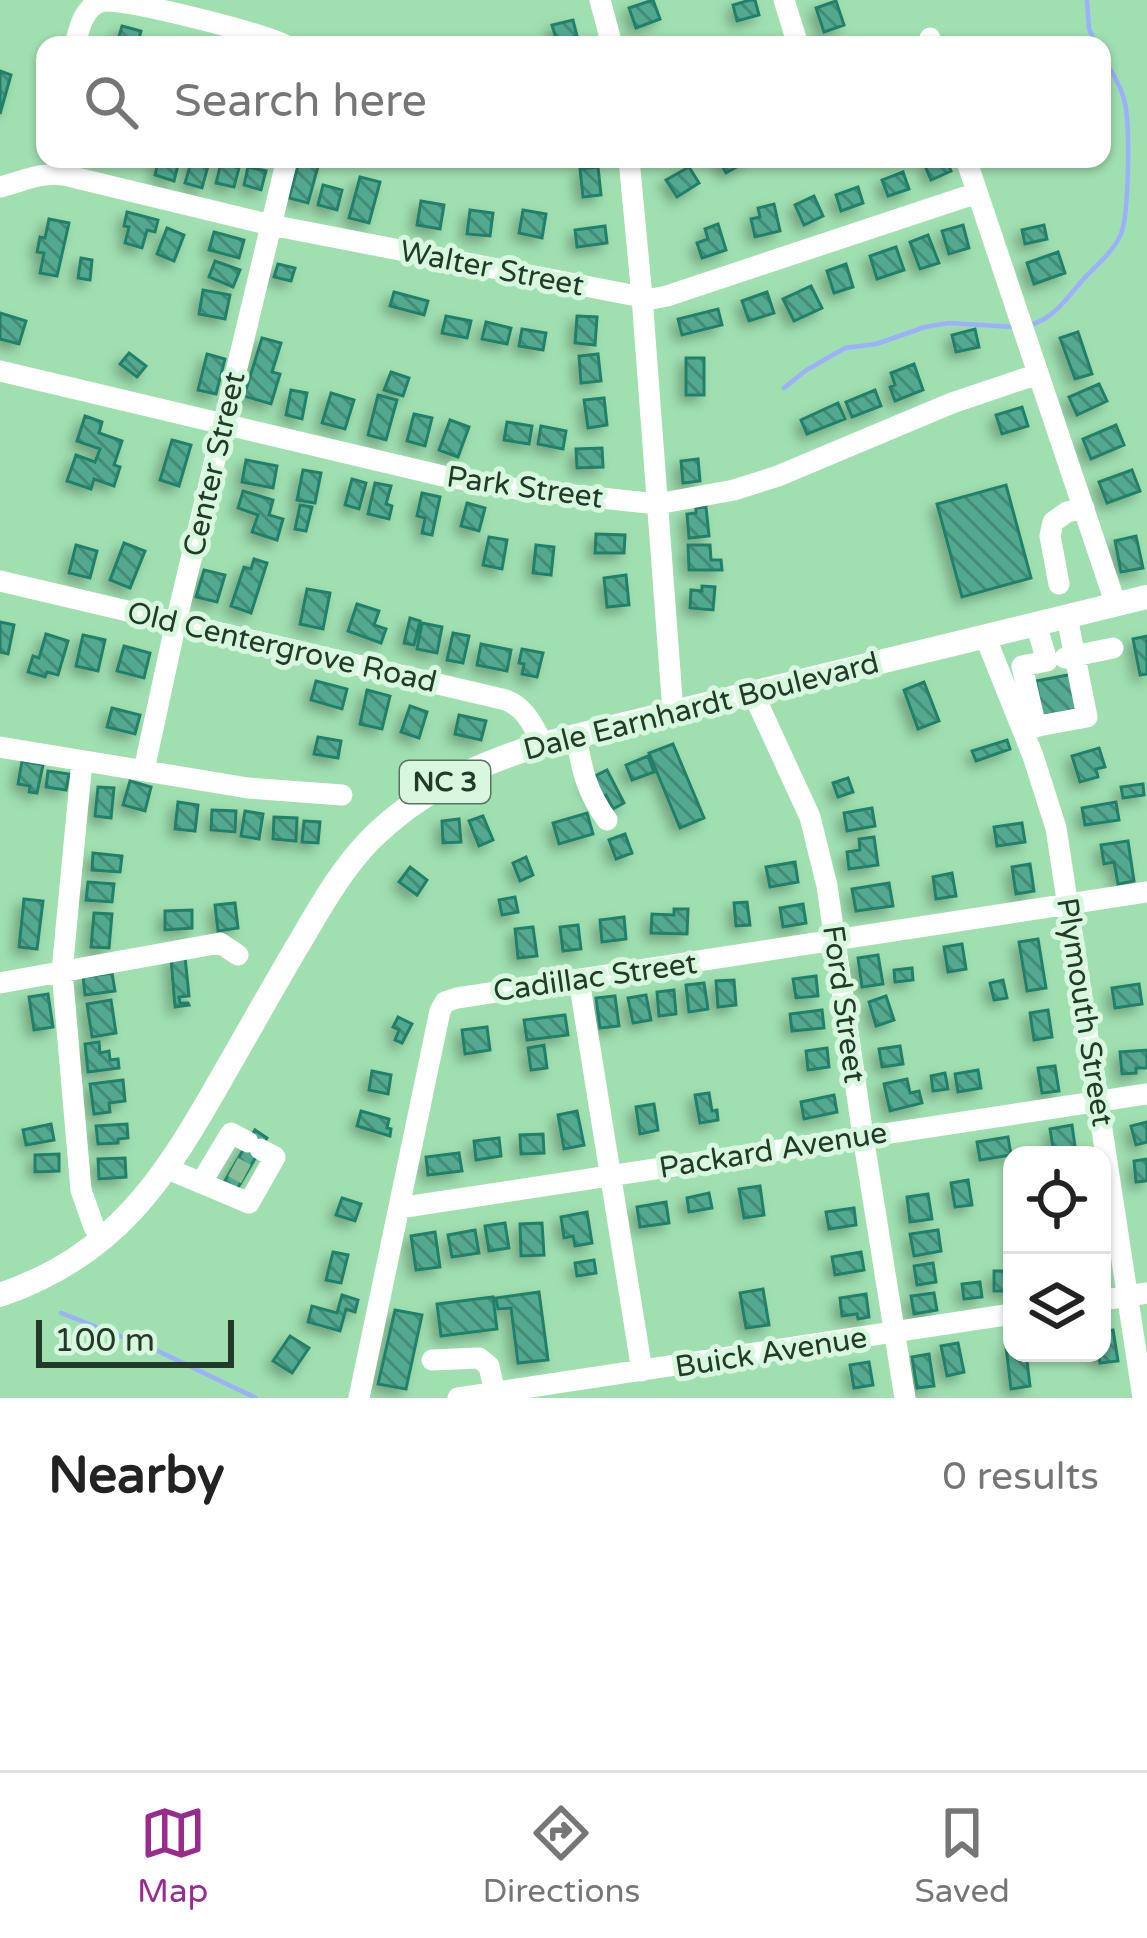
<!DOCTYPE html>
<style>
:root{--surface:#fff;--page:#f6f6f6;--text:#222;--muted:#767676;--line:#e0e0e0;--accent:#982c8d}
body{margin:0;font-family:"Varela Round",sans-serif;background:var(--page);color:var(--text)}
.controls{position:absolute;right:36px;bottom:36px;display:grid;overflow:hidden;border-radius:24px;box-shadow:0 3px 9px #0004}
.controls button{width:108px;height:108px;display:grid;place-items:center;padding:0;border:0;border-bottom:3px solid var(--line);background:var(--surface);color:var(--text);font:60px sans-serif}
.scale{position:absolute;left:36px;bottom:30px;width:198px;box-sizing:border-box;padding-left:12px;border:6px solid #213b28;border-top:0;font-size:33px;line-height:42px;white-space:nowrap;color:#213b28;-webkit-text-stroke:9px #d8f7df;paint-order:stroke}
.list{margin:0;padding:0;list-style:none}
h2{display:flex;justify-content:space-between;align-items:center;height:156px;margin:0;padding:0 48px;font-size:51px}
h2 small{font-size:39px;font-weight:400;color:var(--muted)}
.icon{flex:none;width:66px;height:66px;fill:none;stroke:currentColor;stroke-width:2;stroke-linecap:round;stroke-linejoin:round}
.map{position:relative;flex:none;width:1147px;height:1398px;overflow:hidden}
.search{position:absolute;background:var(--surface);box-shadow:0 3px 9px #0004;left:36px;right:36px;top:36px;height:132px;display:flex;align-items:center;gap:30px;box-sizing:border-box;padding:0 42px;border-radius:24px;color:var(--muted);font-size:45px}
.sheet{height:372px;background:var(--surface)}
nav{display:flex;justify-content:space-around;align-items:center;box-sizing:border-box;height:168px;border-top:3px solid var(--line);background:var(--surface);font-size:33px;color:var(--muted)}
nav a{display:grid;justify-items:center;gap:6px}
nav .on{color:var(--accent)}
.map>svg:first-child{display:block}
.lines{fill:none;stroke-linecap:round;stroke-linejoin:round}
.stream{stroke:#9bb0fe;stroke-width:4.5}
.building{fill:url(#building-back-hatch);stroke:#248069;stroke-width:3;filter:url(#shadow)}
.minor-tunnel{stroke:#86be95;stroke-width:21;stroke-dasharray:21 10;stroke-linecap:butt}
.minor{stroke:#fff;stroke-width:21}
.major{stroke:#fff;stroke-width:24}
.labels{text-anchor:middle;stroke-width:10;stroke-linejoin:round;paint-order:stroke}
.shield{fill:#d8f7df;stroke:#58735f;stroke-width:3}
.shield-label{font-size:27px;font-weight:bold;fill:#213b28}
.street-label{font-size:30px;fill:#213b28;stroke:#d8f7df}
</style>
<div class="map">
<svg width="1147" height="1398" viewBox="0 0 1147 1398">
<defs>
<pattern id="building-back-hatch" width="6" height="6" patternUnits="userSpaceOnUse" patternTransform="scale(3)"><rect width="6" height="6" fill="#52a890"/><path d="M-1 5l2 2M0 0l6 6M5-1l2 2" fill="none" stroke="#448a76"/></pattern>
<filter id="shadow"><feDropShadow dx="-6" dy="6" stdDeviation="6" flood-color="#0004"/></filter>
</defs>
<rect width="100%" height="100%" fill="#9fdfb0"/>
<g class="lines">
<path class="stream" d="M1087,0L1089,29L1097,45
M1031,325C1053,318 1066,300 1080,283C1093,268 1113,253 1121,234C1129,213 1131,117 1123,96C1119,82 1109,68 1102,54
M784,388L805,371L845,348L876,344L925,327L949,323L1014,327
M61,1313L158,1351L256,1398"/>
</g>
<path class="building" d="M653,0L660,19L636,28L629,8Z
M750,0H755L759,15L737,21L733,5Z
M836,1L844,25L824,32L816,8Z
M573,20L577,36L557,42L552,25Z
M122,26L141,31L137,45L117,43Z
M0,71L11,75L0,114Z
M159,159L179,161L174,181L155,175Z
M192,159H210L202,188L185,183Z
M300,159L319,163L308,203L289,198Z
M718,159H748L749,160L726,173Z
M939,159H946L951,171L931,180L925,166Z
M221,163L239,168L234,187L216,183Z
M248,167L266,171L261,190L244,185Z
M598,167L601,195L583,197L580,169Z
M689,167L699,183L677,197L666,180Z
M903,172L909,189L888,196L882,180Z
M360,177L380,182L369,223L349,218Z
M323,185L342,190L337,210L318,205Z
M858,187L863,203L841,211L836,195Z
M814,196L823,216L804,225L795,205Z
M421,201L444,205L440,229L417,225Z
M774,204L780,231L755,237L751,219L760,217L758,208Z
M470,210L493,213L490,236L467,234Z
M523,210L546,214L542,238L519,233Z
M127,212L158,220L155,232L147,230L142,248L125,243L129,227L124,226Z
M49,219L69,223L57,276L40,273L44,253L37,252L40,237L45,238Z
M718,224L726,250L702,258L697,243L708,239L705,229Z
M963,225L969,248L949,254L942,231Z
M1044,225L1047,239L1025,244L1022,230Z
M605,226L607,243L577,247L575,230Z
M167,228L184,235L174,261L157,254Z
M214,232L244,240L239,258L209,250Z
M928,235L939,263L920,269L910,242Z
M896,247L904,270L877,279L870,256Z
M1058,252L1065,273L1034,284L1027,263Z
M81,258L92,260L90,280L78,278Z
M215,261L240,270L233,287L209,277Z
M278,264L295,268L291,281L274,277Z
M846,264L853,287L834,293L827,271Z
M811,286L822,308L794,321L783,299Z
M203,290L230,295L225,319L199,314Z
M394,292L428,301L424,315L390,306Z
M767,292L774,313L749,321L742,301Z
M718,309L722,325L682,335L678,319Z
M0,313L26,321L19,344L0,339Z
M446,316L471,321L467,338L442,333Z
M577,316L597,317L595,345L575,343Z
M486,322L511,328L507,344L482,339Z
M522,329L546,333L543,350L519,346Z
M975,329L979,347L956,352L952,335Z
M1078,332L1092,374L1075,379L1060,338Z
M262,338L281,343L272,372L280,374L271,404L244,396Z
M129,353L146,366L137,377L120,364Z
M207,354L225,359L216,394L198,390Z
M598,354L601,381L581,383L579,356Z
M686,358H704V395H686Z
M914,364L923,390L895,401L890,387L895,385L891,373Z
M391,372L409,378L403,396L384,390Z
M1099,384L1107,401L1077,415L1069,397Z
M291,390L307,393L302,419L286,415Z
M875,390L881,406L852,417L846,402Z
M331,393L354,400L345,429L322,423Z
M378,395L397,400L386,440L368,435Z
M604,398L607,425L588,428L584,400Z
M838,403L845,419L807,434L801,420Z
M1022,407L1028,426L1002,434L996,415Z
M414,414L432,418L425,446L407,441Z
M85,416L102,422L99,433L122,441L114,465L120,467L114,486L94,479L91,489L67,481L76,455L95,462L100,449L77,441Z
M450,420L469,427L458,457L439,450Z
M507,422L532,426L529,444L504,440Z
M1116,425L1124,445L1091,459L1083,439Z
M541,426L566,431L563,449L538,444Z
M172,440L191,445L179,486L160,480Z
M602,448L603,467L577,468L576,449Z
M698,459L700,481L683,483L681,461Z
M246,460L277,466L273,488L242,482Z
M303,470L321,473L315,503L297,500Z
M1132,470L1140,491L1107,503L1099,482Z
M352,479L366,483L359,509L345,505Z
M375,483L391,486L386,504L392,506L389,519L368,514Z
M1006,485L1031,578L962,597L937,504Z
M243,491L273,500L269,515L283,519L277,540L252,532L258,515L238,508Z
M422,493L440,497L432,535L422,533L425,518L417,516Z
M467,503L485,508L479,531L461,526Z
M300,505L312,507L306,531L295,529Z
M706,507L709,536L689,538L687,514L696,513V508Z
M596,534L625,535L624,553H595Z
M1136,536L1143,568L1121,572L1115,541Z
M489,537L507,540L502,569L483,565Z
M124,543L145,551L130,588L110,580Z
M76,545L97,551L90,578L69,573Z
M536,545L554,547L551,575L533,573Z
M688,545H710L711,560H721L722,570H689Z
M254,559L267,563L251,613L231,606L244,567L251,569Z
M204,570L225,575L217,602L196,597Z
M626,575L629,605L607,607L604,578Z
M702,586L715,587L713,610L690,608L691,590L702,591Z
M307,589L330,593L323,629L300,624Z
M357,604L379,611L374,625L386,629L381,643L348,631Z
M410,618L420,621L414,645L404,643Z
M0,622L14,625L8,654L0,652Z
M422,623L442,627L437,653L417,649Z
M453,633L469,636L463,663L447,660Z
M46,634L68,641L58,675L47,672L45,677L28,672L33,656L39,658Z
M83,635L105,640L98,671L76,666Z
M1147,636V674L1140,675L1133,639Z
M481,644L511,650L507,671L477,665Z
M124,646L150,653L144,678L117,671Z
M522,649L543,653L537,677L522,674L524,664L519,663Z
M1073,674L1079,709L1042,716L1036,681Z
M316,681L347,689L342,709L311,700Z
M924,682L939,721L918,729L904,690Z
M367,690L390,696L382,729L360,724Z
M410,706L427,712L419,738L401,732Z
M112,708L140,715L135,734L107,727Z
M459,715L486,721L481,740L455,734Z
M318,737L341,741L338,758L314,754Z
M1007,740L1010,749L976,761L972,751Z
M673,744L704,818L680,828L649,753Z
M1099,748L1105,767L1096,769L1098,777L1080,782L1072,756Z
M648,756L654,772L632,780L626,765Z
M22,761L43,765L37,793L29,792L30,786L18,784Z
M607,770L624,803L613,809L606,795L597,800L587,780Z
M48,771L69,774L66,790L46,787Z
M848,778L853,792L838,797L833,783Z
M130,781L151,787L145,811L123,805Z
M1143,784L1144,795L1123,798L1121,787Z
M98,787L114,788L111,818L95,816Z
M178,802L198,805L195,831L175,829Z
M1116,802L1119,820L1085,825L1082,808Z
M872,808L875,826L847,831L844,813Z
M212,810L236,811L235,832L211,830Z
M245,811L263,814L259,839L241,836Z
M587,813L593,834L559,844L553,823Z
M483,816L493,840L479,846L469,821Z
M274,817L297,818L296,841L273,839Z
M459,819L461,842L443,843L442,821Z
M304,821L320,822L318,843L302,842Z
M1022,823L1025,842L997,846L994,827Z
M625,834L632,853L616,859L609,840Z
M874,837L878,865L849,869L847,852L860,850L859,839Z
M1128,841L1134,881L1118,884L1114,862L1104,864L1101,845Z
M93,853L122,856L120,872L92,870Z
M526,857L533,875L520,881L513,863Z
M795,862L798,882L770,887L766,867Z
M1030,864L1034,891L1016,894L1012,867Z
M410,867L427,880L417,895L399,882Z
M952,873L956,896L936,899L933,877Z
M88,882L114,884L112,902L86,900Z
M889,883L893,906L856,911L852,889Z
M515,897L518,912L502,915L499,900Z
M24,899L43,901L37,949L19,947Z
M747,902L750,925L736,926L734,903Z
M235,903L238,928L218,931L215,905Z
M803,904L806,923L783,927L780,908Z
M674,909H688L687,934L651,933L652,914L674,915Z
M192,910V928L165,930V911Z
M94,913L112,914L109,948L91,947Z
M624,917L626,939L602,942L600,920Z
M578,925L581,949L563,951L560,927Z
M533,927L537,956L518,958L515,929Z
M1038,939L1046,988L1027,991L1019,942Z
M962,944L966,969L948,972L944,947Z
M878,955L883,984L862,987L858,958Z
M185,957L189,996L179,997L180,1003H188L189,1005L175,1007L171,959Z
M912,968L913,980L895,982L894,970Z
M112,973L115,991L85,995L83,977Z
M816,976L818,996L796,998L793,979Z
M734,980L736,1005L718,1007L716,981Z
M1003,980L1007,998L994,1000L990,983Z
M704,983L708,1009L689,1012L686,985Z
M1139,984L1142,1004L1115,1008L1112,988Z
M674,990L676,1014L659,1016L657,992Z
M48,994L53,1027L34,1030L29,997Z
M646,995L651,1020L633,1023L628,998Z
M615,996L619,1026L600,1028L596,998Z
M886,996L894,1020L876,1026L869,1002Z
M111,1000L116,1033L92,1037L87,1004Z
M822,1010L824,1028L792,1031L790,1014Z
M1048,1010L1052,1037L1034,1040L1030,1013Z
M565,1015L568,1035L527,1040L524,1020Z
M398,1017L412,1024L402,1043L395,1040L399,1030L393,1027Z
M487,1027L490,1050L465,1054L462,1030Z
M99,1042L100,1053L109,1051L110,1060L118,1059L119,1068L88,1072L85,1044Z
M544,1045L547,1068L531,1070L528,1048Z
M900,1046L903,1064L882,1067L879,1049Z
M827,1048L829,1067L808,1070L806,1051Z
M1147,1050V1068H1136V1073L1122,1074L1120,1052Z
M1055,1066L1059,1091L1042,1093L1038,1068Z
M978,1070L981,1088L958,1092L955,1074Z
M372,1071L391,1075L388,1094L369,1090Z
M945,1073L948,1089L933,1091L931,1076Z
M907,1079L910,1093L919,1091L922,1103L890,1111L884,1084Z
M123,1080L125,1101L109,1103L110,1112L94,1114L90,1084Z
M709,1093L712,1111L717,1110L718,1120L700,1123L695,1095Z
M834,1095L837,1112L804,1119L801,1102Z
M654,1104L658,1130L640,1134L636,1107Z
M361,1111L389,1119L387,1128L391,1129L390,1136L357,1126Z
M577,1111L584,1145L564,1149L558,1115Z
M1147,1122V1142L1136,1145L1131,1126Z
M51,1124L54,1140L26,1145L23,1130Z
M127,1124L128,1138L118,1139V1143L98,1144L96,1126Z
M1072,1125L1076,1154L1054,1155L1050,1129Z
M255,1130L267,1138L236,1191L223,1184Z
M543,1134L544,1153L521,1154L520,1135Z
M1008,1137L1011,1155L980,1160L977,1142Z
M499,1138L501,1156L476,1160L474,1141Z
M459,1153L462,1171L428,1175L426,1157Z
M59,1154V1171L35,1172V1155Z
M125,1158L126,1177L99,1179L98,1159Z
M1147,1159V1181L1136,1182L1134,1161Z
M968,1180L972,1205L955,1207L951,1183Z
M760,1186L764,1215L744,1218L739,1189Z
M709,1193L712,1208L689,1212L687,1198Z
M928,1194L932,1219L910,1222L907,1197Z
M342,1198L361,1204L355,1221L336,1215Z
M666,1202L669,1223L640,1227L637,1207Z
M854,1208L856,1225L829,1229L826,1212Z
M587,1212L592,1243L575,1246L573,1236L564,1238L561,1217Z
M505,1223L509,1248L489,1251L485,1226Z
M542,1223L544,1255L521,1256L520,1224Z
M475,1230L479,1253L452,1257L448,1235Z
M938,1230L941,1251L914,1256L910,1234Z
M435,1232L440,1267L416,1270L411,1236Z
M333,1252L348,1255L341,1283L326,1280Z
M861,1252L864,1270L835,1275L832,1257Z
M594,1260L596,1273L577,1276L575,1263Z
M933,1263L936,1282L917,1285L914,1266Z
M994,1271H1012V1291H994Z
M980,1282L982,1297L964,1299L962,1284Z
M763,1289L769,1325L746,1328L740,1293Z
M539,1292L548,1360L518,1363L511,1308L498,1309L496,1298Z
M934,1293L937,1310L914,1314L911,1296Z
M866,1294L869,1317L858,1319L857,1314L842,1316L840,1298Z
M342,1295L358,1300L355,1312L346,1309L340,1331L308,1322L312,1306L337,1313Z
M493,1297L497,1329L441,1336L437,1304Z
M395,1310L422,1315L406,1389L378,1384Z
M1113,1330L1118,1361L1100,1363L1098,1353H1102V1332Z
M290,1336L309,1348L292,1373L273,1361Z
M958,1343L964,1372L947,1376L941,1346Z
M1012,1346V1353H1026L1030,1386L1011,1389L1006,1347Z
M929,1354L934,1386L917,1388L912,1357Z
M869,1362L873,1385L854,1388L850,1365Z"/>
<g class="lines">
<path class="minor-tunnel" d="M233,1167L246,1174"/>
<path class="minor" d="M600,0L612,45
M784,0L798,45
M930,38L932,45
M75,45C79,28 84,5 104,1C131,0 258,32 285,45
M629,159L642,297L673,712
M966,159L1116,605
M0,187C24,181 40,172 64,175L271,225L652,299L667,296L977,193
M0,371L443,476L517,489L657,504L734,490L778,476L952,403L1038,374
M0,581L506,700C526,708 533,726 543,744
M1059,584L1050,536L1053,522L1067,512L1084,508
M985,636L1033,756L1056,828L1143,1398
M1065,658L1113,648
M753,693L810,817L827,886L863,1136L905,1398
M1036,727L1022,666L1047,661L1036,624
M1022,729L1087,717L1067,617
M576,736C582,770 586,791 607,820
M0,747L248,788L342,795
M82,761L62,971L81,1190L94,1227L102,1239
M144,770L176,622L287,159
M579,980L642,1371
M0,983L220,943L238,955
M168,1169L249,1203L275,1157L260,1149
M201,1183L231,1133L248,1142
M399,1208L1147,1094
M1102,1300L1147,1293
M432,1360L479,1358L489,1366L496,1398
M359,1398L440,1011L445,1002L457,998L1147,892
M458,1398L1012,1314"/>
<path class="major" d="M0,1295C116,1255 163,1181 221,1079C247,1034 272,989 298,945C320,908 340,871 370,840C419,791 477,764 543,744L1147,597"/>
</g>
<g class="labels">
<rect class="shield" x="400" y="761" width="90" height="42" rx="9"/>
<g class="shield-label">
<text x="445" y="791">NC 3</text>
</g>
<g class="street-label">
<text transform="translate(492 268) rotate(11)" y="10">Walter Street</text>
<text transform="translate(214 464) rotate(-77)" y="10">Center Street</text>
<text transform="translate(525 487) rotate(8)" y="10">Park Street</text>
<text transform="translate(282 647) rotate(13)" y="10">Old Centergrove Road</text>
<text transform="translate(701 706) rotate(-14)" y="10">Dale Earnhardt Boulevard</text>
<text transform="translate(595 977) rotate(-8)" y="10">Cadillac Street</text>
<text transform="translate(844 1004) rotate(82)" y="10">Ford Street</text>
<text transform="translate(1085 1012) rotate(81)" y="10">Plymouth Street</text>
<text transform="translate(773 1150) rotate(-9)" y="10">Packard Avenue</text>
<text transform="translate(771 1352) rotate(-9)" y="10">Buick Avenue</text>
</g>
</g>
</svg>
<div class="controls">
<button><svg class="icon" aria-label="locate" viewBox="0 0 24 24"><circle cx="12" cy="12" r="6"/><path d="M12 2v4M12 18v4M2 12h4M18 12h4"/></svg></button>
<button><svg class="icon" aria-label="layers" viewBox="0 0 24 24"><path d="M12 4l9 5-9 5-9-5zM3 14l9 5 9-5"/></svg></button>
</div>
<div class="scale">100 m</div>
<div class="search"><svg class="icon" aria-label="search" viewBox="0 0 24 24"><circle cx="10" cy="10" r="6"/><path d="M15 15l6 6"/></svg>Search here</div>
</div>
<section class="sheet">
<h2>Nearby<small>0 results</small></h2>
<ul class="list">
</ul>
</section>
<nav>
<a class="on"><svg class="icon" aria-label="map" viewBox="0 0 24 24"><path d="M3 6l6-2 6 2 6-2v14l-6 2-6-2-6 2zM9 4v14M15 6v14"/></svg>Map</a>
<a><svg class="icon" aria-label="directions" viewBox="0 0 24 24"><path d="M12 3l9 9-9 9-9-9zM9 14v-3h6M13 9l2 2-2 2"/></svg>Directions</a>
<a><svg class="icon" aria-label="saved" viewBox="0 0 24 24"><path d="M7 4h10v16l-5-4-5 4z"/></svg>Saved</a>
</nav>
